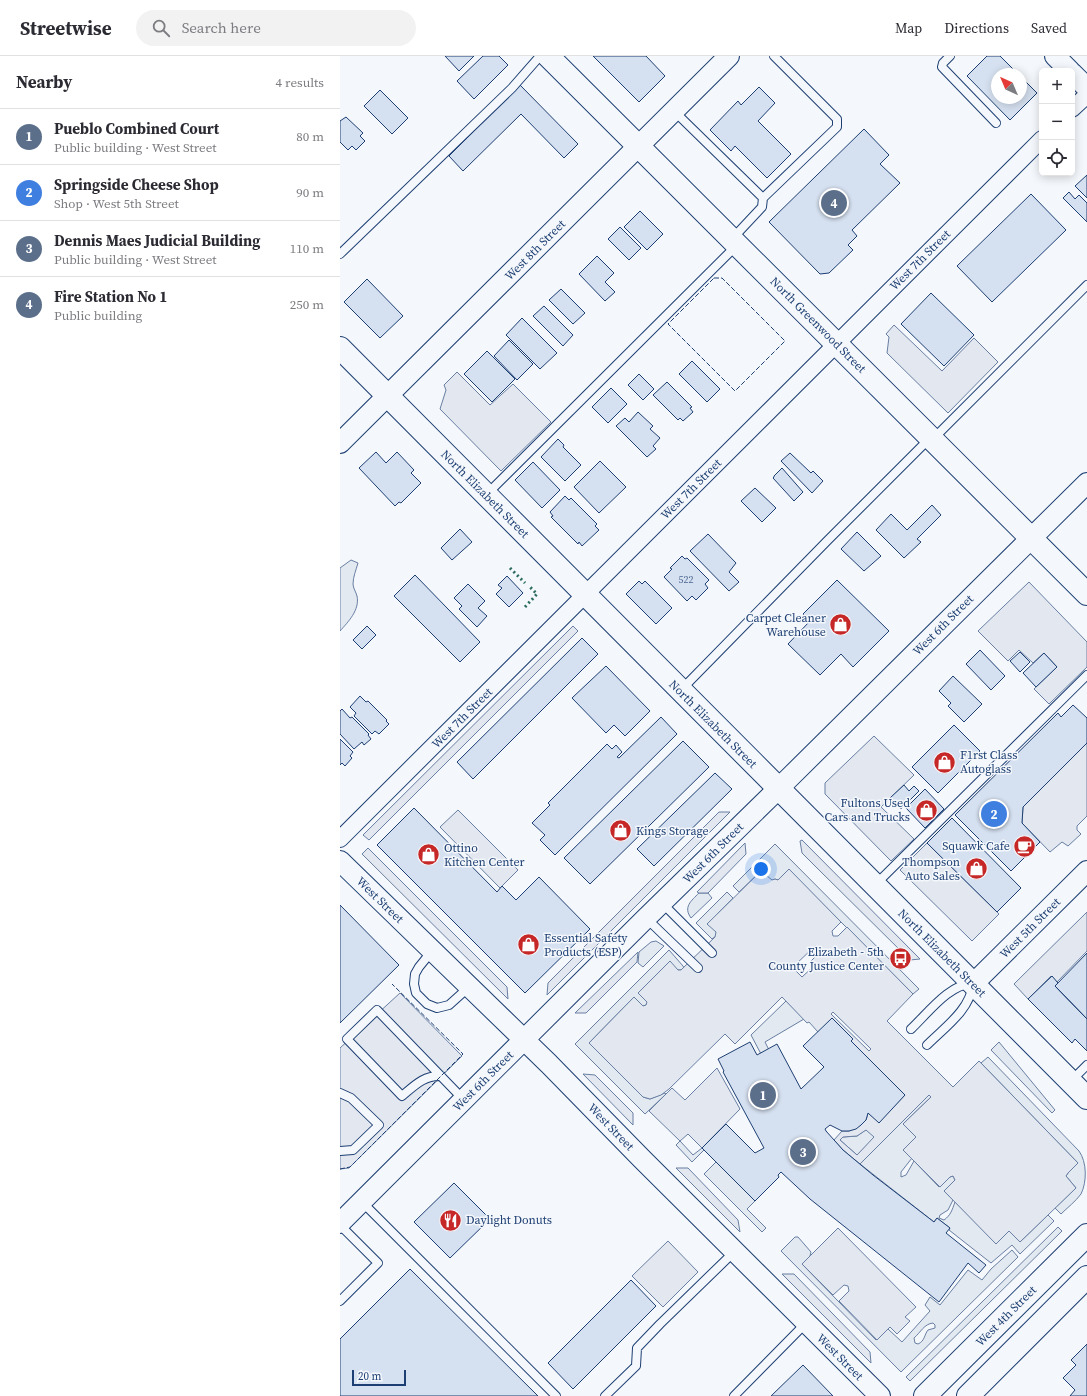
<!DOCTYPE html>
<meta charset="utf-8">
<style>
:root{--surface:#fff;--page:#f2f2f3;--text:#2b2b33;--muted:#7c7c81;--line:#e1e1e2;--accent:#1a73e8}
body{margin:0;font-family:"Source Serif 4",serif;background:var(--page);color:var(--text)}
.controls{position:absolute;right:12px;top:12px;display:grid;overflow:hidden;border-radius:6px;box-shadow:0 2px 10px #0003}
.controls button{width:36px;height:36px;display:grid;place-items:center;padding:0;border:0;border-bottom:1px solid var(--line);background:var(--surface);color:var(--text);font:20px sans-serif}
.compass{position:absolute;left:651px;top:12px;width:36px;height:36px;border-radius:50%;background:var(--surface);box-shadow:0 2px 10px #0003;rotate:316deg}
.scale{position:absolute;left:12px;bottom:10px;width:54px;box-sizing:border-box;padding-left:4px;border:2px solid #1d3f73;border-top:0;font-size:11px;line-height:14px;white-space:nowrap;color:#1d3f73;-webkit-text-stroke:3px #f4f7fb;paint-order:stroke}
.you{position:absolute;left:421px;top:813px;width:14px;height:14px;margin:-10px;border:3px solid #fff;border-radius:50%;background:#1a73e8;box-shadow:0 0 0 6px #1a73e833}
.badge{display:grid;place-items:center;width:26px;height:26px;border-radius:50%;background:var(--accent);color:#fff;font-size:13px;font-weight:700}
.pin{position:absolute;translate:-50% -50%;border:2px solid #fff;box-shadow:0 1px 4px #0006}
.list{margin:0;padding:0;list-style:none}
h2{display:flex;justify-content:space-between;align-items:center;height:52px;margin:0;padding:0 16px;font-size:17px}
h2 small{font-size:13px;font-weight:400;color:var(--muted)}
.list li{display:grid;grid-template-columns:26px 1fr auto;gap:12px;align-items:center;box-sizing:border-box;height:56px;padding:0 16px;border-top:1px solid var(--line)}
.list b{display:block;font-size:15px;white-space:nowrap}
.list p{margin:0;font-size:13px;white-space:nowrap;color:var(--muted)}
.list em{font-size:13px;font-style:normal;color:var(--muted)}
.icon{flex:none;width:22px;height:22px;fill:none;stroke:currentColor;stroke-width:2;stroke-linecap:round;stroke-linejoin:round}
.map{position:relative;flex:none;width:747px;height:1340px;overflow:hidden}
header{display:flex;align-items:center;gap:24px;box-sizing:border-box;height:56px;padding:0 20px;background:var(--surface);border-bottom:1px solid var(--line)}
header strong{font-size:19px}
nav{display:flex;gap:22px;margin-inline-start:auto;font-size:14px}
.search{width:280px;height:36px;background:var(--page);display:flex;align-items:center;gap:10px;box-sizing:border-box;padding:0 14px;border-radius:22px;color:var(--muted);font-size:15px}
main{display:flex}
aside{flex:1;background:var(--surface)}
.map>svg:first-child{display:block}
.green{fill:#e3e9f0;stroke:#687fa3;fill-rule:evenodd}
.parking{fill:#e3e8f0;stroke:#687fa3;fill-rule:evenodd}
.building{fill:#d5e0f0;stroke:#1d3f73}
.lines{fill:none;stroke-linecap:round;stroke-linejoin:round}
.service-casing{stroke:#1d3f73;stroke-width:10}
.minor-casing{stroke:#1d3f73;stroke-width:18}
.tertiary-casing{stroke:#1d3f73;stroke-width:22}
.secondary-casing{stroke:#1d3f73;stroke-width:24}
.primary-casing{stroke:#1d3f73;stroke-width:24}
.service{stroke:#f4f7fb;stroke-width:8}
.minor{stroke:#f4f7fb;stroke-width:16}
.tertiary{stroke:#f4f7fb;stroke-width:20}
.secondary{stroke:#f4f7fb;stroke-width:22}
.primary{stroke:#f4f7fb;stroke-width:22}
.hedge{stroke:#2c6c60;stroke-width:3;stroke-dasharray:2 3;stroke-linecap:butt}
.fence{stroke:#1d3f73;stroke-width:1;stroke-dasharray:5 2;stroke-linecap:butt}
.labels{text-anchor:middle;stroke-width:3;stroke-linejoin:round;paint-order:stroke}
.number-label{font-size:10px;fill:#4b6792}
.street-label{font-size:12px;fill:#1d3f73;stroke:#f4f7fb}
.poi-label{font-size:12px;fill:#1d3f73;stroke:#f4f7fb;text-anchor:end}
</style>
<header>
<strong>Streetwise</strong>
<div class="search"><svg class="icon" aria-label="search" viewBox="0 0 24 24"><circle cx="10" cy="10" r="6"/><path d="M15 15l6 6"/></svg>Search here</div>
<nav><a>Map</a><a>Directions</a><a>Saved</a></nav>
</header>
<main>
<aside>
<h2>Nearby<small>4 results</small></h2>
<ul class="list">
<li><span class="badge" style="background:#5c6f8a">1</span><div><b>Pueblo Combined Court</b><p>Public building · West Street</p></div><em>80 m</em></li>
<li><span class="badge" style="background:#3f7fe0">2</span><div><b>Springside Cheese Shop</b><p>Shop · West 5th Street</p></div><em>90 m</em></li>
<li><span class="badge" style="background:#5c6f8a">3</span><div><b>Dennis Maes Judicial Building</b><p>Public building · West Street</p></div><em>110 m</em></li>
<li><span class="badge" style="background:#5c6f8a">4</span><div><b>Fire Station No 1</b><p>Public building</p></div><em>250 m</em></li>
</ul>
</aside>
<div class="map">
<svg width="747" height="1340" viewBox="0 0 747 1340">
<rect width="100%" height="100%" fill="#f4f7fb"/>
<path class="green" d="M11,504L18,507C16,514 13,521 13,528C13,532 16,536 17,540C20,554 8,566 0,575V512Z
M435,788L579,933L573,938L449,814L438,824L435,823L431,825L421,815L399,836L393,830Z
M387,836L393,842L378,857L376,880L372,883L356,867Z
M359,837H368L372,842L351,862C343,851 351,845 359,837Z
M316,885L324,890L303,911L298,907L299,896L311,886Z
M329,894L343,910L344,912L341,914H338L306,945L308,947L306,949L303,950L294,941L249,987L303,1041L310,1043L325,1037L326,1038L305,1058L235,988Z
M446,945L464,963L425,986L429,994L421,998L411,979Z
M659,986L715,1054L712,1057L651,994Z
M648,1001L739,1095C747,1106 747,1126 741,1138C736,1145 727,1152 721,1158L715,1152L736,1132L726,1120L728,1117L738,1107L641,1007Z
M589,1038L591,1041L563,1068L576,1081L563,1094L572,1102L561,1116V1121L566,1119L574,1105L599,1131L610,1121L613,1120L615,1124L604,1135L613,1144L608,1154L600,1159L599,1162L604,1164C611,1159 612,1154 615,1146L656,1187L669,1175L680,1186L708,1159L714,1165L680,1198L672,1189L651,1207L609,1174L610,1172L597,1162L594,1166L520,1108Z
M527,1073L535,1081L517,1099L500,1084L503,1081L517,1080Z
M340,1085L353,1099L362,1092L364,1094L352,1106L336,1089Z
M376,1106L415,1145L407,1153L426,1172L422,1176L364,1118Z
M718,1171L722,1175L570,1325L566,1321Z
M455,1181H458L471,1196L470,1200L462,1208L536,1284L548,1273L562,1286L590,1255L585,1249L590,1241L600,1249L628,1214L642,1224L651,1213L672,1194L678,1201L561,1316L441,1195ZM593,1267L595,1269V1272L588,1274C584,1279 585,1285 578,1288L575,1287L574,1282C581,1276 584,1268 593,1267Z"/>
<path class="parking" d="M554,269L602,315L634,282L658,306L608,357L547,297L549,281L546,278Z
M117,316L150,349L173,328L211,366L161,415L100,353L106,334L104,329Z
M689,526L747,586V611L709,648L694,633L717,611L704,597L693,607L679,594L668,605L638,575Z
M233,570L238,575L29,784L23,779Z
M534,680L574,719L541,751L574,783L551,805L485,738V727Z
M747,687V760L737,770V774L741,778L728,790L722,786L710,796L682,767L683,751Z
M118,754L178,814L160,832L100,771Z
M379,756H390L207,939L208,927Z
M462,784L580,903L570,904L474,809L462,797L460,785Z
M405,787L406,798L368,837H359L357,836Z
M587,787L659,858L632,885L560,814Z
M28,792L167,931L168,943L22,798Z
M449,813L501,866L492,875L493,880H498L507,871L573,938L547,965L613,1031L639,1005L738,1107L728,1117L726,1120L736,1132L680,1186L669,1175L656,1188L604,1135L615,1124L613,1120L610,1121L600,1131L563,1094L576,1081L563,1068L591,1041L589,1039L520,1108L503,1094L494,1084L502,1075H509L521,1069L526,1064L528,1057L539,1066L565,1039L511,985L478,976L469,966L467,967L442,941L395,988L385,978L329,1033L321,1039L310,1043L303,1041L249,987L294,941L303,950L306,949L307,946L298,937L330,905L338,914H341L375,881L376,876L367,868L421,815L432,824L435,823L438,824ZM475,890L478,892L479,897L470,906L474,910L462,921L454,913V910ZM493,956L531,993L529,995L491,958ZM526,1074L534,1081L517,1099L500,1084L503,1081L517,1080Z
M747,856V895L717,926L711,920L688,943L674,928Z
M298,896L297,906L246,957H235Z
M60,937L122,1000L9,1112L0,1113V992Z
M377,1012L400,1053L362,1092L348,1078L340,1085L309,1055L332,1032L345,1044Z
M243,1018L255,1019L293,1057V1069Z
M336,1112H348L398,1164L400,1176Z
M498,1172L576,1251L565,1261L570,1265L557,1278L550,1271L537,1284L499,1245L509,1235L508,1230L504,1229L493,1239L462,1208Z
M328,1185L358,1216L323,1251L292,1220Z
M442,1218H454L530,1296L531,1307Z"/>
<path class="building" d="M105,0H134L119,15Z
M143,0H159L168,9L134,43L117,25Z
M253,0H306L325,20L299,46Z
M647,0H660L678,18H657V42H681V21L697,37L670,64L627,20Z
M180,29L238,88L224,102L181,58L123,115L109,100Z
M419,31L435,47L418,65L451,98L427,122L395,90L391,95L370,74L398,45L401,49Z
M40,34L68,62L52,78L24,50Z
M6,61L23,77L20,80L25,85L16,94L12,90L8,94L0,86V65Z
M524,73L549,99L540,108L560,127L512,174L517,180L508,189L513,194L489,217L480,218L429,166Z
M747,119V142L735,130Z
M729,136L735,143L739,139L747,147V166L723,142Z
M691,138L726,174L652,246L617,210Z
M300,155L323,178L307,194L284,171Z
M280,171L301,192L289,204L268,183Z
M257,200L274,217L265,226L275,236L265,245L239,218Z
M27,223L63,260L40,282L4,246Z
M221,233L245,257L233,268L209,244Z
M591,237L634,279L604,310L561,268Z
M204,250L233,279L223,290L193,260Z
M182,262L217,297L200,313L166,279Z
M169,284L193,308L177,324L154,300Z
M147,295L175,323L152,346L124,318Z
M352,305L380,333L367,346L339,318Z
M299,318L314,333L303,344L288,329Z
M327,326L352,351L350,352L353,356L343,365L340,362L338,364L313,339Z
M271,332L287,348L268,367L252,351Z
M298,356L313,370L310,373L320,382L313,390L316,393L307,401L276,370L285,362L289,366Z
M218,383L224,389L223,391L241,409L225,425L201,401Z
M36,396L46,407L57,396L74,414L71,417L81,427L61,447L59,446L55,450L19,412Z
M450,397L471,417L473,415L483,425L472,437L441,405Z
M260,405L286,431L259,457L234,431Z
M193,406L220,434L202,452L175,424Z
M442,412L463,436L454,445L433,422L434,421V420Z
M415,432L436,452L422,466L401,445Z
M225,440L229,444L231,442L257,468L255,470L259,474L242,490L239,486L238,488L211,461L213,460L210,456Z
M592,449L601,459L577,483L581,486L564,502L536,474L551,458L567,474Z
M120,473L132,486L112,504L101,492Z
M517,476L541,500L524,515L501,493Z
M368,478L396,507L389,516L399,526L389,535L350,495Z
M342,500L345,503L347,502L369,524L365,528L368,532L356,544L352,540L347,545L324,521L332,513L330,512Z
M75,519L140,586L120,606L54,540Z
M167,520L183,537L169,551L156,538L162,532L158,529Z
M497,524L549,575L513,611L501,598L480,619L448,588L470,565L463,558Z
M299,525L302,528L305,525L332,552L316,568L286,538Z
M128,528L145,545L138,552L147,560L137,571L119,553L122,550L114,542Z
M27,570L36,579L22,593L13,584Z
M242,582L258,598L133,723L117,706Z
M640,594L665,620L651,634L626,608Z
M680,596L690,606L680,616L670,605Z
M704,597L717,611L696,631L683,617Z
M266,610L310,655L285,680L274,669L266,677L232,642Z
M613,620L642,648L624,666L608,650L611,647L599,635Z
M20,640L26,646L28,645L47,664L46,665L49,668L39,678L35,675L32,678L14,660L16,657L10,651Z
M733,649L747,662V687L683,751L682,767L700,786L671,815L615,759L718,657L721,661Z
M2,653L10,662L12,661L29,678L28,679L31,683L24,689L22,686L14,693L0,678V655Z
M321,661L337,678L215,799L200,784L205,779L192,767L210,749L208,747L267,688L272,693L276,689L282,696L277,701L279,702Z
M614,669L640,695L598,737L572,711Z
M0,683L13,696L10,700L12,702L5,710L2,707L0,709Z
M343,685L369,711L250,828L224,802Z
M375,717L392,733L314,810L297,793Z
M564,729L569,735L574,730L579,735L561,753L550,742Z
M585,733L604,753L585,772L566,752Z
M74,752L157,836L162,830L176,844L199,821L250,873L185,937L37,789Z
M612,762L681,832L657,856L587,787Z
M0,849L59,909L0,967Z
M747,897V963L715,930Z
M712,920L718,927L715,930L747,963V995L735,983L732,987L688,943Z
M492,962L513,983L511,985L565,1039L539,1067L528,1057L526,1064L521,1069L516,1073L509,1075H502L490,1069L485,1073L486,1075L503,1094L533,1119L594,1166L597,1162L610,1172L606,1177L646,1209L639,1217L628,1207L599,1246L470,1143L441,1116L438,1119L439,1121L415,1145L362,1092L386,1068L415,1097L424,1092L383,1016L384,1015L378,1003L410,986L417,999L437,988L461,1033L484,1011L463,990Z
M114,1127L150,1163L110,1202L74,1166Z
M70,1213L198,1340H0V1283Z
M291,1224L316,1250L233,1333L208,1307Z
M747,1288V1340H730L735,1334L723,1322L736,1309L731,1304Z
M463,1309L493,1340H431Z"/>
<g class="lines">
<defs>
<path id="service" d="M610,0L603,7L602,11L656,67
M334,55L423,142
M392,183L422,151L423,142L497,71V63L434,0
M0,198L172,32L200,0
M592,384L747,229
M146,439L396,190
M341,634L488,484L590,382
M536,828L747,619
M322,847L372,897
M306,862L358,912
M92,895L79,911L75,918L74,928L76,937L87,948L97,952L109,949L129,931
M571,973C587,958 611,926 633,928C630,954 605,971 587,989
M101,1020C84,1019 74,1030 62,1040L7,983L37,954L123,1043
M731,1025L747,1009
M0,1037L11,1042L39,1069L13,1094L0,1095
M22,1146L216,1340
M0,1169L38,1207L0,1245
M265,1340L296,1310L297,1292L320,1268L394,1196
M394,1340L466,1267"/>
<path id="minor" d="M732,53L747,39
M0,783L702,83"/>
<path id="tertiary" d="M715,0L730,15
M732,17L747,32
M0,387L389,0
M0,805L209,1008L302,1103L540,1340
M633,928L747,815
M0,1167L306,862L438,733L747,427"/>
<path id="secondary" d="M208,0L747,538
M0,292L747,1042"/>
<path id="primary" d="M585,1340L747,1179
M628,1340L747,1221"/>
</defs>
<use href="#service" class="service-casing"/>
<use href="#minor" class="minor-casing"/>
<use href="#tertiary" class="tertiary-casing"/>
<use href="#secondary" class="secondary-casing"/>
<use href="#primary" class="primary-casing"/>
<use href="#service" class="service"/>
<use href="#minor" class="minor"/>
<use href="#tertiary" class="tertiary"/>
<use href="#secondary" class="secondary"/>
<use href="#primary" class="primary"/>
<path class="hedge" d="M170,512L185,527
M185,551L197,538L189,530"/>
<path class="fence" d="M374,222H382L445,285L395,335L328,268Z
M0,1113L10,1111L123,998L52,928"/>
</g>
<defs>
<symbol id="shop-disc" viewBox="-11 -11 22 22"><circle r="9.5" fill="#c62828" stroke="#f4f7fb"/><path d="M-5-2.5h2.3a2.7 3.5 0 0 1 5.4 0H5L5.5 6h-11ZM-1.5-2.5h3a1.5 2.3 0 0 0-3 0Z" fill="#fff"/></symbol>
<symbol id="cafe-disc" viewBox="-11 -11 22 22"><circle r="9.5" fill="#c62828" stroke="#f4f7fb"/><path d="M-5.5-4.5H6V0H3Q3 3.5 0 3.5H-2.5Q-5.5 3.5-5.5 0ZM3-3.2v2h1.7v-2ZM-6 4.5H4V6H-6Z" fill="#fff"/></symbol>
<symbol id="bus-disc" viewBox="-11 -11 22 22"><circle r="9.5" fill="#c62828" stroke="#f4f7fb"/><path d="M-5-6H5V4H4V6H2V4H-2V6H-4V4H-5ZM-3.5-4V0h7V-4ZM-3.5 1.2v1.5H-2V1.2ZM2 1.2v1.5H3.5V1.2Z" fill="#fff"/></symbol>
<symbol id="restaurant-disc" viewBox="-11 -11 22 22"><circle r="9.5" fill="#c62828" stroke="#f4f7fb"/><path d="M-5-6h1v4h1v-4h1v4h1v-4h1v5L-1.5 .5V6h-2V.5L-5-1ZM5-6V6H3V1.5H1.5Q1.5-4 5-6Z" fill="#fff"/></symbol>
</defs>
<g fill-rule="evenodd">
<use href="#shop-disc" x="488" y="556" width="25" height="25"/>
<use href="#shop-disc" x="592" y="694" width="25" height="25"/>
<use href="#shop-disc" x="574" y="742" width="25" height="25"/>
<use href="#shop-disc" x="268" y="762" width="25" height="25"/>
<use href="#cafe-disc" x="672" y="778" width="25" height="25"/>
<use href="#shop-disc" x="76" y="786" width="25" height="25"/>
<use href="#shop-disc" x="624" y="800" width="25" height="25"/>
<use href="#shop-disc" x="176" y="876" width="25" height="25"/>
<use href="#bus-disc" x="548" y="890" width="25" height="25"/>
<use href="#restaurant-disc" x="98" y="1152" width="25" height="25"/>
</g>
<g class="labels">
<g class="number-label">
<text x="346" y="527">522</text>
</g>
<g class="street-label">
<text transform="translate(195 194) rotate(-45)" y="4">West 8th Street</text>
<text transform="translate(580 204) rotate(-45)" y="4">West 7th Street</text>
<text transform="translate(478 269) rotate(45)" y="4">North Greenwood Street</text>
<text transform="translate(351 433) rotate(-45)" y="4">West 7th Street</text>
<text transform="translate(145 438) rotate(45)" y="4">North Elizabeth Street</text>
<text transform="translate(603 569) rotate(-45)" y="4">West 6th Street</text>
<text transform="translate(122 662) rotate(-45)" y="4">West 7th Street</text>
<text transform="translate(373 668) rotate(45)" y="4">North Elizabeth Street</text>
<text transform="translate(373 797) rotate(-45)" y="4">West 6th Street</text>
<text transform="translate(40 844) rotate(44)" y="4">West Street</text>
<text transform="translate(690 872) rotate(-45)" y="4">West 5th Street</text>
<text transform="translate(602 897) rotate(45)" y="4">North Elizabeth Street</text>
<text transform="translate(143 1025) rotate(-45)" y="4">West 6th Street</text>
<text transform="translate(271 1071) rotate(46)" y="4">West Street</text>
<text transform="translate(666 1260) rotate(-45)" y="4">West 4th Street</text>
<text transform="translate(500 1301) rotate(45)" y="4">West Street</text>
</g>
<g class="poi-label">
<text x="486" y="566">Carpet Cleaner<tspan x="486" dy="14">Warehouse</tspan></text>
<text x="620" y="703" text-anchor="start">F1rst Class<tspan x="620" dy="14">Autoglass</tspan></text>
<text x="570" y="751">Fultons Used<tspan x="570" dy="14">Cars and Trucks</tspan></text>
<text x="296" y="779" text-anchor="start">Kings Storage</text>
<text x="670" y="794">Squawk Cafe</text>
<text x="104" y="796" text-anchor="start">Ottino<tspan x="104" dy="14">Kitchen Center</tspan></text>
<text x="620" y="810">Thompson<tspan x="620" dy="14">Auto Sales</tspan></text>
<text x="204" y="886" text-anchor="start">Essential Safety<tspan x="204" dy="14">Products (ESP)</tspan></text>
<text x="544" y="900">Elizabeth - 5th<tspan x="544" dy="14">County Justice Center</tspan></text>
<text x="126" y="1168" text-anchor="start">Daylight Donuts</text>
</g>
</g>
</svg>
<div class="controls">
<button>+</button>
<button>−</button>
<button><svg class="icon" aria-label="locate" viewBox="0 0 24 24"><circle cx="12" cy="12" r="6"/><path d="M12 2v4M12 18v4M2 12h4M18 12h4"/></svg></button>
</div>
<svg class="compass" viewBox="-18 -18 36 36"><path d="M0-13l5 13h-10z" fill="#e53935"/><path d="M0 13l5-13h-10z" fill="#7c7c81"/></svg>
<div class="scale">20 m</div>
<div class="you"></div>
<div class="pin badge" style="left:423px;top:1039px;background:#5c6f8a">1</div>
<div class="pin badge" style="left:654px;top:758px;background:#3f7fe0">2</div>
<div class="pin badge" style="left:463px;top:1096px;background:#5c6f8a">3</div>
<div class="pin badge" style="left:494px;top:147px;background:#5c6f8a">4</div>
</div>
</main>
